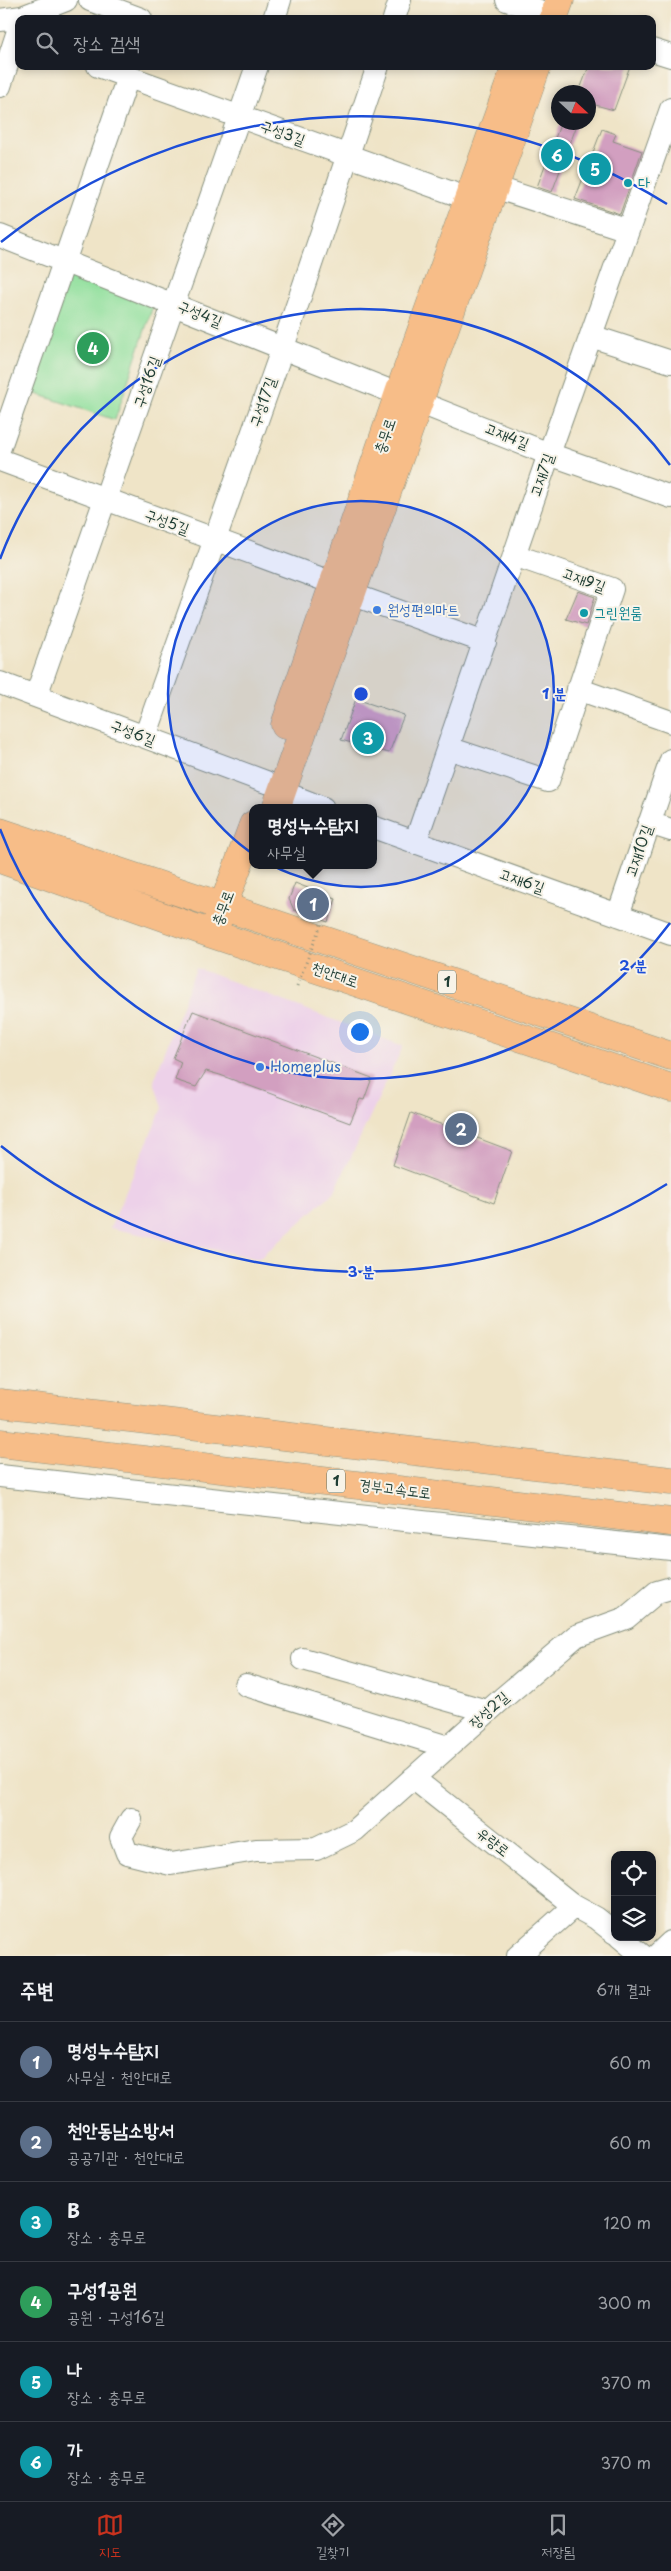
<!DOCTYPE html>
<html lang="ko">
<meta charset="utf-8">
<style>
:root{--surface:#171b24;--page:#20242c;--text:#f1f3f6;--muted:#9ea1a6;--line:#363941;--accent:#c8321e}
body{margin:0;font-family:"Playpen Sans","Poor Story",sans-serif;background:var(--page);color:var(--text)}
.controls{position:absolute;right:15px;bottom:15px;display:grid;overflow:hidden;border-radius:10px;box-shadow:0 2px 8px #0003}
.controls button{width:45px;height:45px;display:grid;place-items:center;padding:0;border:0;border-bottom:1px solid var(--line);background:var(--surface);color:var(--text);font:25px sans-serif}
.compass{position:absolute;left:551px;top:85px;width:45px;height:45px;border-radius:50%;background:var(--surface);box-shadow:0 2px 8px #0003;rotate:112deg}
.you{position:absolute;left:359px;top:1031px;width:18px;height:18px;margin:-12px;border:4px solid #fff;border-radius:50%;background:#1a73e8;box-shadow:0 0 0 8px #1a73e833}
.badge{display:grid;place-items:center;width:32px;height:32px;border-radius:50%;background:var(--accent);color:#fff;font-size:16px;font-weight:700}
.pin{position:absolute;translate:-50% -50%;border:2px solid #fff;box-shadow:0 1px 5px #0006}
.popup{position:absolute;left:249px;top:804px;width:128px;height:65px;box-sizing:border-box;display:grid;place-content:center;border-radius:10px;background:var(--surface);filter:drop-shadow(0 1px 4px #0005);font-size:16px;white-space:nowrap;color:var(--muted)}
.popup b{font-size:19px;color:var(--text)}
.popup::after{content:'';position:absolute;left:50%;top:100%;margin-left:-10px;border:10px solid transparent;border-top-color:var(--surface)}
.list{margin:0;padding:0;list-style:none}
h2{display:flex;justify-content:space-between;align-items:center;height:65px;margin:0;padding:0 20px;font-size:21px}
h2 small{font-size:16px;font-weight:400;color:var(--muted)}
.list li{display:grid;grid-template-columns:32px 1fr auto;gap:15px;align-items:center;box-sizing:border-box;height:80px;padding:0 20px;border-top:1px solid var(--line)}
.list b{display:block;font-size:19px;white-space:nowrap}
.list p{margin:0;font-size:16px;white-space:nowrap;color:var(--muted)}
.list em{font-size:16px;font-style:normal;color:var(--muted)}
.icon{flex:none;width:28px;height:28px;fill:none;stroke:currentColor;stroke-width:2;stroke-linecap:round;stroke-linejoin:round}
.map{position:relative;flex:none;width:671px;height:1956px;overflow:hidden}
.search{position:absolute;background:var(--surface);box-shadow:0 2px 8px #0003;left:15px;right:15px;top:15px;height:55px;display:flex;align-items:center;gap:12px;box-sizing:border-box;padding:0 18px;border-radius:10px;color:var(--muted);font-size:19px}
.sheet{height:545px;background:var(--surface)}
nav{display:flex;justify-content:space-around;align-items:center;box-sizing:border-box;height:70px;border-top:1px solid var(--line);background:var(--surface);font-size:14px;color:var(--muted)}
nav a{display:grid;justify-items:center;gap:2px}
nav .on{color:var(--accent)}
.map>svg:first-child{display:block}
.built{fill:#edd1e9}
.green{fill:#92e09e;stroke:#588e69}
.building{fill:#d29fc0}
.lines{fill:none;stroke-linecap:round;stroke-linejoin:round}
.minor-casing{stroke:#87907e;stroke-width:24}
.major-casing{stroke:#87907e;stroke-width:29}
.highway-casing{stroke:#87907e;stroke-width:29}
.minor{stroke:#fff;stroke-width:22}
.major{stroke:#f7bd88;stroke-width:28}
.highway{stroke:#f7bd88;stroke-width:28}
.path-bridge{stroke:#87907e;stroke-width:3;stroke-dasharray:1 4;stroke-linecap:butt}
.ring{fill:none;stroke:#1d4ed8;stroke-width:2.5}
.culture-dot{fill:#0f9aa8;stroke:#f7f3e8;stroke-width:2}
.shop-dot{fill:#3f7fe0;stroke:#f7f3e8;stroke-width:2}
.labels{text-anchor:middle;stroke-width:4;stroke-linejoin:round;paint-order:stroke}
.shield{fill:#f7f3e8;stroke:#60746a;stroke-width:1}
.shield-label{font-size:14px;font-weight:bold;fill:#1f3d34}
.street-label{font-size:15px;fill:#1f3d34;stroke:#f7f3e8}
.culture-label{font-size:15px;fill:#0d838f;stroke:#f7f3e8;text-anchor:start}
.shop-label{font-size:15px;fill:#366cbe;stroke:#f7f3e8;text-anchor:start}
.centre{fill:#1d4ed8;stroke:#f7f3e8;stroke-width:2.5}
.ring-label{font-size:15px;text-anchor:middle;font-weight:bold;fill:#1d4ed8;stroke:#f7f3e8;stroke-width:4;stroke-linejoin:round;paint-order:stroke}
</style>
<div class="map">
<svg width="671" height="1956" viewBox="0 0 671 1956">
<rect width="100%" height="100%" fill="#f7f3e8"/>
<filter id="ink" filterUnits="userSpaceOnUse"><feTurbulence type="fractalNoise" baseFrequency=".02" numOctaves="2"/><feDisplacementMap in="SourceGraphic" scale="10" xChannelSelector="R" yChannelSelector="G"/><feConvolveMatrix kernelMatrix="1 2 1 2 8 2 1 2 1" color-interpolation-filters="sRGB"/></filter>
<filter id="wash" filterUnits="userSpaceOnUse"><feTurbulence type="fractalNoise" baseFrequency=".0096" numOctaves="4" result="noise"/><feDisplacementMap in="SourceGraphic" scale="20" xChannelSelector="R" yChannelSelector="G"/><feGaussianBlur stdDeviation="1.12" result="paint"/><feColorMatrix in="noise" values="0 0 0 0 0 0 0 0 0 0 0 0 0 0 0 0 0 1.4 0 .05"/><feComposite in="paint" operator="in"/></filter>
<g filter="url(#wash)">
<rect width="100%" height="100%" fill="#efe4c7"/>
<path class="built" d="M196,968L403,1046L335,1191L259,1259L110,1228L162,1108L154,1081Z"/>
<path class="green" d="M70,275L154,303L115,420L31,392Z"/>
<g id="blocks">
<path class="building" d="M589,66H630L614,110L588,103V92H579Z
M561,122H578L552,192L537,187Z
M602,129L616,134L613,141L642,151L620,214L575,199Z
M578,591L595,597L586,625L566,619Z
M356,699L404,715L389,753L341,740Z
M295,883L336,899L328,922L294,910L289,899Z
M193,1011L372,1078L364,1100L360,1099L350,1123L220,1075L206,1071L196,1087L175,1080L181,1062L173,1058Z
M411,1113L512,1151L494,1203L393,1165Z"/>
</g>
</g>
<g filter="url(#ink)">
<use href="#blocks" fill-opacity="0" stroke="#87907e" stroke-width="1"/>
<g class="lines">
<defs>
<path id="minor" d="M90,0L141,19
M507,0L537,10
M274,19L280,0
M394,19L400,0
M0,20L22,17L66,0
M652,50L671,56
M98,66L469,199
M0,86L19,28
M494,187L628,230
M0,236L549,454L671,497
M591,336L671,362
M0,447L128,77
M0,460L333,583
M351,594L485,642
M0,683L266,782
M578,689L671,722
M36,696L257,66
M145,737L283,347L378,66
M448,748L548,781L612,589L514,555
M282,792L323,808
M649,823L671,830
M373,827L671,934
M415,843L549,454L671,109
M618,915L671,760
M0,1476L671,1549
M303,1659L487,1711
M246,1685L448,1747
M413,1778L574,1906
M131,1819L121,1837L127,1853L171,1864L256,1850L316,1849L355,1830L503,1698L576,1636L626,1618L657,1592L671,1588
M620,1937L643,1956
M518,1956L574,1906L596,1918L615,1933
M656,1956L671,1942"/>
<path id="major" d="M553,19L560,0
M285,725L399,393L516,66
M276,808L537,66
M0,832L671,1056
M0,859L212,934L671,1088
M217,922L253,825"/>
<path id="highway" d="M0,1403L671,1481
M0,1443L671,1522"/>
</defs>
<use href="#minor" class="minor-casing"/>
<use href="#major" class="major-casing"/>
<use href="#highway" class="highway-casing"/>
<use href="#minor" class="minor"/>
<use href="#major" class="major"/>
<use href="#highway" class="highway"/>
<path class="path-bridge" d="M297,986L322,922"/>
</g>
</g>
<circle cx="361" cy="694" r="193" fill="#1d4ed8" fill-opacity=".12"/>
<g class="ring">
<circle cx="361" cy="694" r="193"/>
<path d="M670 923A385 385 0 0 1 0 829M0 559A385 385 0 0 1 670 465"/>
<path d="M667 1184A578 578 0 0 1 1 1146M1 242A578 578 0 0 1 667 204"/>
</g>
<g class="culture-dot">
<circle cx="628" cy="183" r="5"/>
<circle cx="584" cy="613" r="5"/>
</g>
<g class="shop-dot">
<circle cx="377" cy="610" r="5"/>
<circle cx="260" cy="1067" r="5"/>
</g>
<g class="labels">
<g class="shield">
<rect x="438" y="970.5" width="18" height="23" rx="4"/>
<rect x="327" y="1469.5" width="18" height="23" rx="4"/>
</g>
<g class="shield-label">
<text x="447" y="987">1</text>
<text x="336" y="1486">1</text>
</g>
<g class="street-label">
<text transform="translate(283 133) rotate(20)" y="5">구성3길</text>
<text transform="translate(200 314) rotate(22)" y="5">구성4길</text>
<text transform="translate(147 382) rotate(-71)" y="5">구성16길</text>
<text transform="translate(263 402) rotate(-71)" y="5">구성17길</text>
<text transform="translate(385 436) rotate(-71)" y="5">충무로</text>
<text transform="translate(507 436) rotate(22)" y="5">고재4길</text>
<text transform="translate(542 475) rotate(-71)" y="5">고재7길</text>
<text transform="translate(167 522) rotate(20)" y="5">구성5길</text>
<text transform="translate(584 580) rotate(20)" y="5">고재9길</text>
<text transform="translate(133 733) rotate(21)" y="5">구성6길</text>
<text transform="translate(639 851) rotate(-71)" y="5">고재10길</text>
<text transform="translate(522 881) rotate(19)" y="5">고재6길</text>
<text transform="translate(223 908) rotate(-69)" y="5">충무로</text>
<text transform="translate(335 975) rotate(19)" y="5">천안대로</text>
<text transform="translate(395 1489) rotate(7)" y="5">경부고속도로</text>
<text transform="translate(489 1710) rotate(-42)" y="5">장성2길</text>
<text transform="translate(493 1842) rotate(38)" y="5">유량로</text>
</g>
<g class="culture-label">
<text x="638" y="188">다</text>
<text x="594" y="618">그린원룸</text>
</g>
<g class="shop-label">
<text x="387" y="615">원성편의마트</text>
<text x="270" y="1072">Homeplus</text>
</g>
</g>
<circle cx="361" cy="694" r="8" class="centre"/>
<g class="ring-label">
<text x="554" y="699">1 분</text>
<text x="633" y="971">2 분</text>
<text x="361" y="1277">3 분</text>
</g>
</svg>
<div class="controls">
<button><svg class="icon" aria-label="locate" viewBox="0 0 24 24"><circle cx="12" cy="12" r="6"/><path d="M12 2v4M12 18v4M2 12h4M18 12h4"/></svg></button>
<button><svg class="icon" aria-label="layers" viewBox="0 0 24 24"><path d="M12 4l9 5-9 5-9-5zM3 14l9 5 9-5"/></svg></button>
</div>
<svg class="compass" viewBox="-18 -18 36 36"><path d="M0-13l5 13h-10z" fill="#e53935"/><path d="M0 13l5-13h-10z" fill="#9ea1a6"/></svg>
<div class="you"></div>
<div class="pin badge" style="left:313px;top:904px;background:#5c6f8a">1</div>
<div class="popup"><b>명성누수탐지</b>사무실</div>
<div class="pin badge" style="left:461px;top:1129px;background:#5c6f8a">2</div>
<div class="pin badge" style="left:368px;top:738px;background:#0f9aa8">3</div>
<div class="pin badge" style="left:93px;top:348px;background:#2e9e5b">4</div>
<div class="pin badge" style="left:595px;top:169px;background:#0f9aa8">5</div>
<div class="pin badge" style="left:557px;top:155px;background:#0f9aa8">6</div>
<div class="search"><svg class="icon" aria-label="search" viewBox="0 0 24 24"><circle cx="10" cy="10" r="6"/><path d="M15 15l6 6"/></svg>장소 검색</div>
</div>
<section class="sheet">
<h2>주변<small>6개 결과</small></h2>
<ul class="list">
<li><span class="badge" style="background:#5c6f8a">1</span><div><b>명성누수탐지</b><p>사무실 · 천안대로</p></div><em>60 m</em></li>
<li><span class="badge" style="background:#5c6f8a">2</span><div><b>천안동남소방서</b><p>공공기관 · 천안대로</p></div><em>60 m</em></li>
<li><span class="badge" style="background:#0f9aa8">3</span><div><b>B</b><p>장소 · 충무로</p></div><em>120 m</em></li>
<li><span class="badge" style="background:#2e9e5b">4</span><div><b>구성1공원</b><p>공원 · 구성16길</p></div><em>300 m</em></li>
<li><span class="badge" style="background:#0f9aa8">5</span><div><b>나</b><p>장소 · 충무로</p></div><em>370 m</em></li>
<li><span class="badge" style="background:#0f9aa8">6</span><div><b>가</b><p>장소 · 충무로</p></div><em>370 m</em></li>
</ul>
</section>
<nav>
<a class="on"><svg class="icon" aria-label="map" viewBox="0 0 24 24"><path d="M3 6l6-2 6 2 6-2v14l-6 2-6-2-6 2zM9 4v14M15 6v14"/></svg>지도</a>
<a><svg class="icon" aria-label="directions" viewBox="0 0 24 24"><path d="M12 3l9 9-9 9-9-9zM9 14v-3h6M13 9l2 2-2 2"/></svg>길찾기</a>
<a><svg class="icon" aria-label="saved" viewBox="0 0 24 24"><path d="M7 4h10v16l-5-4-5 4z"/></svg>저장됨</a>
</nav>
